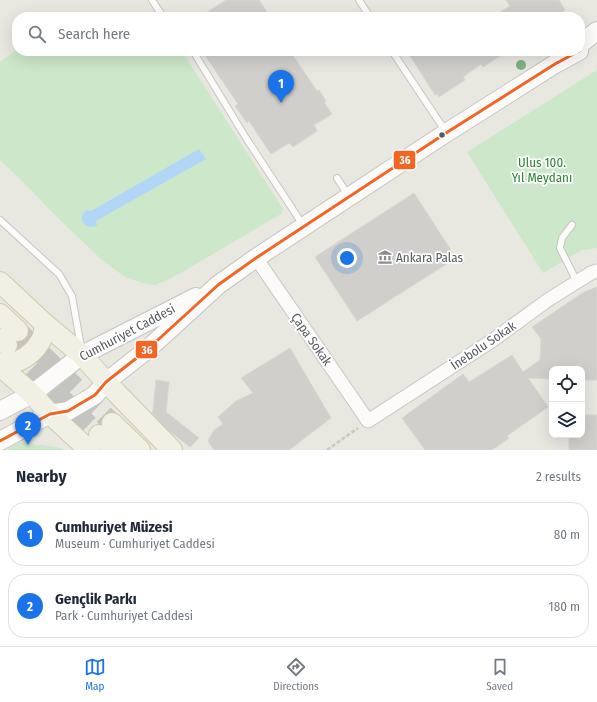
<!DOCTYPE html>
<meta charset="utf-8">
<style>
:root{--surface:#fff;--page:#f6f6f7;--text:#1f2937;--muted:#747a83;--line:#e0e1e3;--accent:#1a73e8}
body{margin:0;font-family:"Fira Sans Condensed",sans-serif;background:var(--page);color:var(--text)}
.controls{position:absolute;right:12px;bottom:12px;display:grid;overflow:hidden;border-radius:8px;box-shadow:0 4px 16px #0002}
.controls button{width:36px;height:36px;display:grid;place-items:center;padding:0;border:0;border-bottom:1px solid var(--line);background:var(--surface);color:var(--text);font:20px sans-serif}
.you{position:absolute;left:347px;top:258px;width:14px;height:14px;margin:-10px;border:3px solid #fff;border-radius:50%;background:#1a73e8;box-shadow:0 0 0 6px #1a73e833}
.badge{display:grid;place-items:center;width:26px;height:26px;border-radius:50%;background:var(--accent);color:#fff;font-size:13px;font-weight:700}
.pin{position:absolute;translate:-50% -33px;filter:drop-shadow(0 1px 2px #0008)}
.pin::after{content:'';position:absolute;top:21px;width:14px;height:12px;background:inherit;clip-path:polygon(0 0,100% 0,50% 100%)}
.list{margin:0;padding:0;list-style:none}
h2{display:flex;justify-content:space-between;align-items:center;height:52px;margin:0;padding:0 16px;font-size:17px}
h2 small{font-size:13px;font-weight:400;color:var(--muted)}
.list li{display:grid;grid-template-columns:26px 1fr auto;gap:12px;align-items:center;box-sizing:border-box;height:64px;margin:0 8px 8px;padding:0 8px;border:1px solid var(--line);border-radius:16px}
.list b{display:block;font-size:15px;white-space:nowrap}
.list p{margin:0;font-size:13px;white-space:nowrap;color:var(--muted)}
.list em{font-size:13px;font-style:normal;color:var(--muted)}
.icon{flex:none;width:22px;height:22px;fill:none;stroke:currentColor;stroke-width:2;stroke-linecap:round;stroke-linejoin:round}
.map{position:relative;flex:none;width:597px;height:450px;overflow:hidden}
.search{position:absolute;background:var(--surface);box-shadow:0 4px 16px #0002;left:12px;right:12px;top:12px;height:44px;display:flex;align-items:center;gap:10px;box-sizing:border-box;padding:0 14px;border-radius:16px;color:var(--muted);font-size:15px}
.sheet{height:196px;background:var(--surface)}
nav{display:flex;justify-content:space-around;align-items:center;box-sizing:border-box;height:56px;border-top:1px solid var(--line);background:var(--surface);font-size:11px;color:var(--muted)}
nav a{display:grid;justify-items:center;gap:2px}
nav .on{color:var(--accent)}
.map>svg:first-child{display:block}
.green{fill:#cde7ca}
.water{fill:#b2d7f6}
.building{fill:#d0cfcb;stroke:#d8d6d0}
.lines{fill:none;stroke-linecap:round;stroke-linejoin:round}
.primary-tunnel{stroke:#c4c4c0;stroke-width:20;stroke-dasharray:20 10;stroke-linecap:butt}
.service-casing{stroke:#c5c6c5;stroke-width:8}
.minor-casing{stroke:#c5c6c5;stroke-width:15}
.secondary-casing{stroke:#c4c5c4;stroke-width:20}
.primary-casing{stroke:#d3caac;stroke-width:22}
.path{stroke:#c3c9c6;stroke-width:2.5;stroke-dasharray:4 2;stroke-linecap:butt}
.service{stroke:#fcfbfa;stroke-width:6}
.minor{stroke:#fcfbfa;stroke-width:13}
.secondary{stroke:#fcfbfa;stroke-width:18}
.primary{stroke:#f1f0e4;stroke-width:20}
.bus-1-casing{stroke:#fff;stroke-width:6}
.bus-1{stroke:#f26522;stroke-width:3}
.tree{fill:#81b180}
.bus-dot{fill:#575b61;stroke:#fff;stroke-width:1.5}
.labels{text-anchor:middle;stroke-width:3.5;stroke-linejoin:round;paint-order:stroke}
.park-label{font-size:13px;fill:#2c8432;stroke:#fff}
.poi-label{font-size:13px;fill:#575b61;stroke:#fff;text-anchor:start}
.street-label{font-size:13px;fill:#575b61;stroke:#fff}
.line-badge{stroke:#fff;stroke-width:1.5}
.badge-label{font-size:11px;text-anchor:middle;font-weight:bold;fill:#fff}
</style>
<div class="map">
<svg width="597" height="450" viewBox="0 0 597 450">
<rect width="100%" height="100%" fill="#e8e7e0"/>
<path class="green" d="M17,50V51H182L283,209L281,214L184,271L169,279L155,285L143,283L125,277L102,260L60,220L21,180L0,160V62Z
M597,70V248L582,250L543,273L467,152Z
M19,442L62,448L64,450H7Z"/>
<path class="water" d="M199,149L206,159L96,221L97,226L89,227L83,223C81,218 82,213 87,210L91,211Z"/>
<path class="building" d="M226,0H259L267,12L265,13L268,17H200Z
M506,0H559L565,10L554,17H492L510,6Z
M202,51H290L317,91L319,90L326,101L324,102L332,114L314,125L317,131L293,147L289,143L271,154L249,121L247,123L235,106L238,104Z
M407,51H508L483,67L481,64L463,77L465,80L439,97L437,94L435,95Z
M414,193L456,258L357,321L315,257Z
M597,287V380H582V369H552V379L528,378L548,407L507,436L509,438L492,450H425L402,418L463,374L469,382L512,355L523,372L540,360L541,339L532,327L584,292Z
M290,348L331,418L289,450H214L208,441L214,430L223,424L218,417L236,401L253,393L241,378Z
M156,380L169,382L166,412L199,438L190,447L168,430L152,413L153,411Z
M582,415H597V450H569V435H582Z"/>
<g class="lines">
<path class="primary-tunnel" d="M18,331L112,423
M10,348L99,435"/>
<defs>
<path id="service" d="M152,0L163,17
M359,0L370,17
M193,51L246,138L303,225
M392,51L446,132
M337,178L348,195
M0,220L59,274L72,296L81,347
M572,225L562,238L560,248L577,282"/>
<path id="minor" d="M256,258L368,421L493,340L548,300L591,273L597,271"/>
<path id="secondary" d="M580,44L597,31
M0,411L32,394L82,355L196,297
M0,441L50,414L68,411L95,395L106,382L148,349L218,285L256,258L446,133L555,64L579,51"/>
<path id="primary" d="M0,282L45,324L82,355L106,382L172,450
M0,314L18,331
M0,339L7,345
M0,363C18,366 36,353 43,336C44,332 44,328 45,324
M0,366L32,394L50,414L89,450
M112,423L140,450
M99,435L115,450"/>
</defs>
<use href="#service" class="service-casing"/>
<use href="#minor" class="minor-casing"/>
<use href="#secondary" class="secondary-casing"/>
<use href="#primary" class="primary-casing"/>
<path class="path" d="M327,450L358,428"/>
<use href="#service" class="service"/>
<use href="#minor" class="minor"/>
<use href="#secondary" class="secondary"/>
<use href="#primary" class="primary"/>
<defs>
<path id="bus-1" d="M0,441L50,414L68,411L95,395L106,382L148,349L218,285L256,258L446,133L555,64L579,51"/>
</defs>
<use href="#bus-1" class="bus-1-casing"/>
<use href="#bus-1" class="bus-1"/>
</g>
<circle class="tree" cx="521" cy="65" r="5"/>
<defs>
<symbol id="museum-bare" viewBox="-9 -9 18 18"><path d="M0-6L6-3V-2H-6V-3ZM-5-1h2V3h-2ZM-1-1h2V3h-2ZM3-1h2V3H3ZM-6 4H6V6H-6Z" fill="#8a8c8d" stroke="#fff" stroke-width="2.5" paint-order="stroke"/></symbol>
</defs>
<g fill-rule="evenodd">
<use href="#museum-bare" x="375" y="247" width="20" height="20"/>
</g>
<circle class="bus-dot" cx="442" cy="135" r="3.5"/>
<g class="labels">
<g class="park-label">
<text x="542" y="167">Ulus 100.<tspan x="542" dy="15">Yıl Meydanı</tspan></text>
</g>
<g class="poi-label">
<text x="396" y="262">Ankara Palas</text>
</g>
<g class="street-label">
<text transform="translate(127 332) rotate(-28)" y="5">Cumhuriyet Caddesi</text>
<text transform="translate(312 339) rotate(55)" y="5">Çapa Sokak</text>
<text transform="translate(483 345) rotate(-34)" y="5">İnebolu Sokak</text>
</g>
</g>
<g class="line-badge">
<rect x="393" y="150" width="23" height="20" rx="4" fill="#f26522"/>
<rect x="135" y="340" width="23" height="19" rx="4" fill="#f26522"/>
</g>
<g class="badge-label">
<text x="405" y="164">36</text>
<text x="147" y="354">36</text>
</g>
</svg>
<div class="controls">
<button><svg class="icon" aria-label="locate" viewBox="0 0 24 24"><circle cx="12" cy="12" r="6"/><path d="M12 2v4M12 18v4M2 12h4M18 12h4"/></svg></button>
<button><svg class="icon" aria-label="layers" viewBox="0 0 24 24"><path d="M12 4l9 5-9 5-9-5zM3 14l9 5 9-5"/></svg></button>
</div>
<div class="you"></div>
<div class="pin badge" style="left:281px;top:103px">1</div>
<div class="pin badge" style="left:28px;top:445px">2</div>
<div class="search"><svg class="icon" aria-label="search" viewBox="0 0 24 24"><circle cx="10" cy="10" r="6"/><path d="M15 15l6 6"/></svg>Search here</div>
</div>
<section class="sheet">
<h2>Nearby<small>2 results</small></h2>
<ul class="list">
<li><span class="badge">1</span><div><b>Cumhuriyet Müzesi</b><p>Museum · Cumhuriyet Caddesi</p></div><em>80 m</em></li>
<li><span class="badge">2</span><div><b>Gençlik Parkı</b><p>Park · Cumhuriyet Caddesi</p></div><em>180 m</em></li>
</ul>
</section>
<nav>
<a class="on"><svg class="icon" aria-label="map" viewBox="0 0 24 24"><path d="M3 6l6-2 6 2 6-2v14l-6 2-6-2-6 2zM9 4v14M15 6v14"/></svg>Map</a>
<a><svg class="icon" aria-label="directions" viewBox="0 0 24 24"><path d="M12 3l9 9-9 9-9-9zM9 14v-3h6M13 9l2 2-2 2"/></svg>Directions</a>
<a><svg class="icon" aria-label="saved" viewBox="0 0 24 24"><path d="M7 4h10v16l-5-4-5 4z"/></svg>Saved</a>
</nav>
